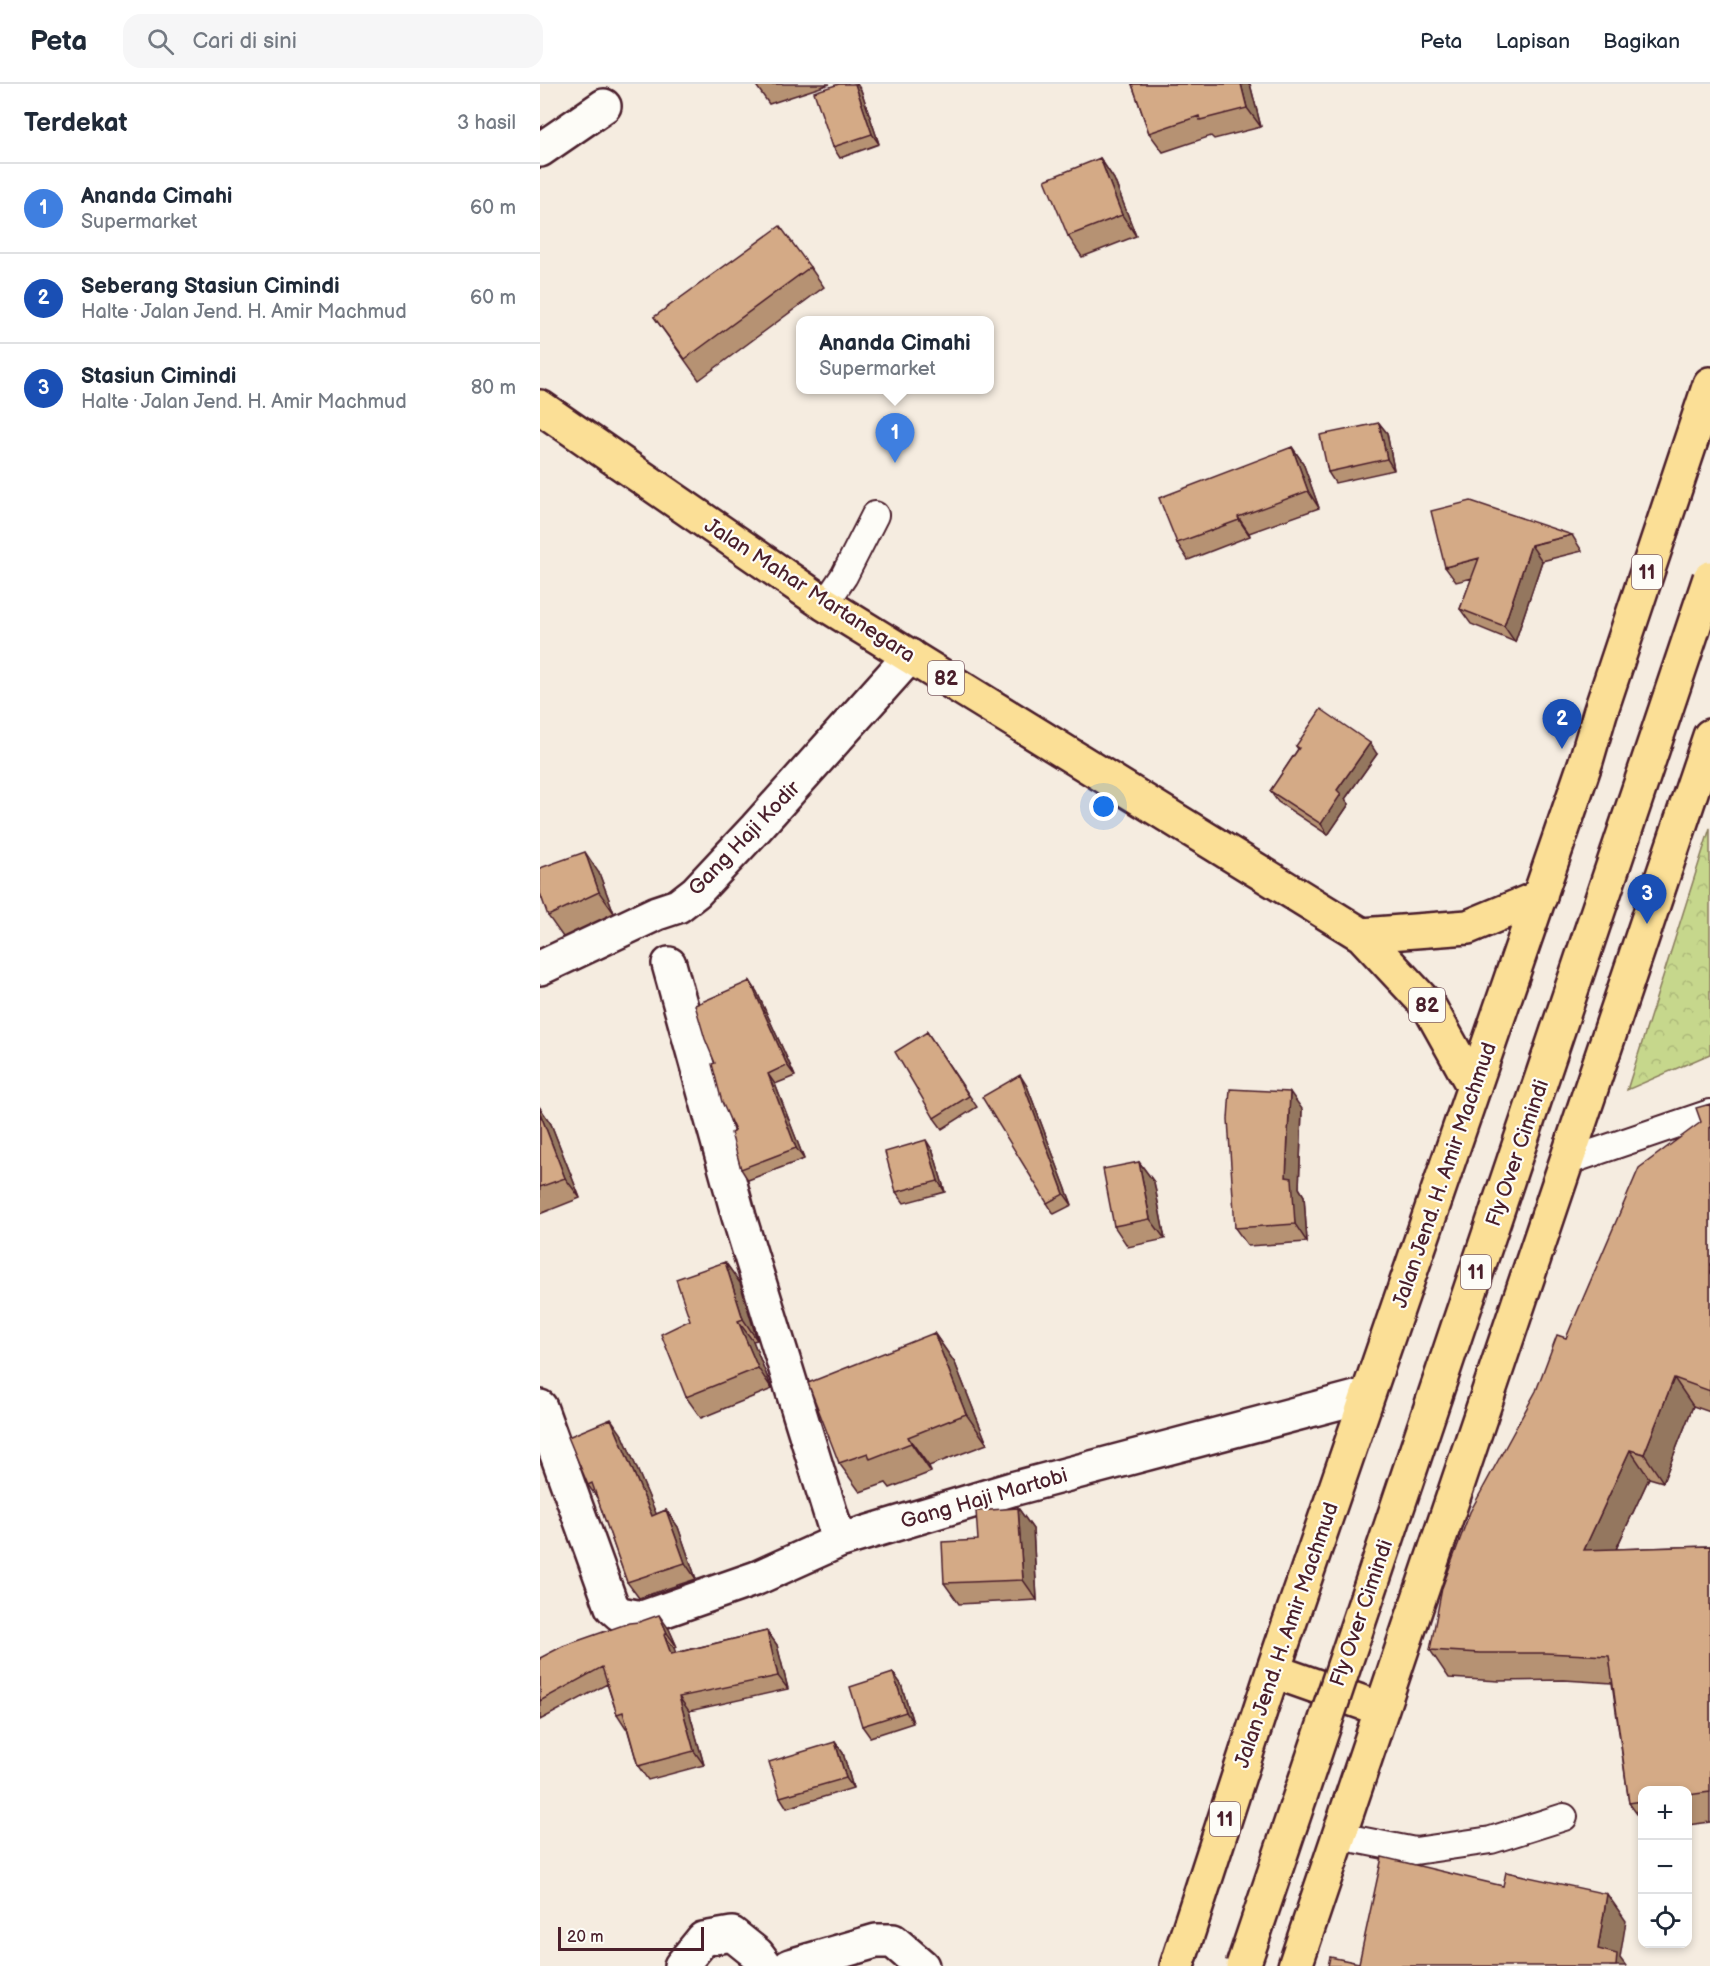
<!DOCTYPE html>
<html lang="id">
<meta charset="utf-8">
<style>
:root{--surface:#fff;--page:#f6f6f7;--text:#1f2937;--muted:#747a83;--line:#e0e1e3;--accent:#d1495b}
body{margin:0;font-family:"Balsamiq Sans",sans-serif;background:var(--page);color:var(--text)}
.controls{position:absolute;right:18px;bottom:18px;display:grid;overflow:hidden;border-radius:12px;box-shadow:0 3px 9px #0003}
.controls button{width:54px;height:54px;display:grid;place-items:center;padding:0;border:0;border-bottom:2px solid var(--line);background:var(--surface);color:var(--text);font:30px sans-serif}
.scale{position:absolute;left:18px;bottom:15px;width:146px;box-sizing:border-box;padding-left:6px;border:3px solid #4a1f2b;border-top:0;font-size:16px;line-height:21px;white-space:nowrap;color:#4a1f2b;-webkit-text-stroke:4px #fdfcf7;paint-order:stroke}
.you{position:absolute;left:564px;top:723px;width:21px;height:21px;margin:-15px;border:4px solid #fff;border-radius:50%;background:#1a73e8;box-shadow:0 0 0 9px #1a73e833}
.badge{display:grid;place-items:center;width:39px;height:39px;border-radius:50%;background:var(--accent);color:#fff;font-size:20px;font-weight:700}
.pin{position:absolute;translate:-50% -50px;filter:drop-shadow(0 2px 3px #0008)}
.pin::after{content:'';position:absolute;top:32px;width:21px;height:18px;background:inherit;clip-path:polygon(0 0,100% 0,50% 100%)}
.popup{position:absolute;left:256px;top:232px;width:198px;height:78px;box-sizing:border-box;display:grid;place-content:center;border-radius:12px;background:var(--surface);filter:drop-shadow(0 2px 4px #0005);font-size:20px;white-space:nowrap;color:var(--muted)}
.popup b{font-size:22px;color:var(--text)}
.popup::after{content:'';position:absolute;left:50%;top:100%;margin-left:-12px;border:12px solid transparent;border-top-color:var(--surface)}
.list{margin:0;padding:0;list-style:none}
h2{display:flex;justify-content:space-between;align-items:center;height:78px;margin:0;padding:0 24px;font-size:26px}
h2 small{font-size:20px;font-weight:400;color:var(--muted)}
.list li{display:grid;grid-template-columns:39px 1fr auto;gap:18px;align-items:center;box-sizing:border-box;height:90px;padding:0 24px;border-top:2px solid var(--line)}
.list b{display:block;font-size:22px;white-space:nowrap}
.list p{margin:0;font-size:20px;white-space:nowrap;color:var(--muted)}
.list em{font-size:20px;font-style:normal;color:var(--muted)}
.icon{flex:none;width:33px;height:33px;fill:none;stroke:currentColor;stroke-width:2;stroke-linecap:round;stroke-linejoin:round}
.map{position:relative;flex:none;width:1170px;height:1882px;overflow:hidden}
header{display:flex;align-items:center;gap:36px;box-sizing:border-box;height:84px;padding:0 30px;background:var(--surface);border-bottom:2px solid var(--line)}
header strong{font-size:28px}
nav{display:flex;gap:33px;margin-inline-start:auto;font-size:21px}
.search{width:420px;height:54px;background:var(--page);display:flex;align-items:center;gap:15px;box-sizing:border-box;padding:0 21px;border-radius:18px;color:var(--muted);font-size:22px}
main{display:flex}
aside{flex:1;background:var(--surface)}
.map>svg:first-child{display:block}
.forest{fill:url(#forest-crowns);stroke:#887b5c;stroke-width:1.5}
.lines{fill:none;stroke-linecap:round;stroke-linejoin:round}
.lane-casing{stroke:#4a1f2b;stroke-width:30}
.street-casing{stroke:#4a1f2b;stroke-width:38}
.primary-casing{stroke:#4a1f2b;stroke-width:38}
.highway-casing{stroke:#4a1f2b;stroke-width:38}
.lane{stroke:#fdfcf7;stroke-width:26}
.street{stroke:#fdfcf7;stroke-width:33}
.primary{stroke:#fbdf96;stroke-width:33}
.highway{stroke:#fbdf96;stroke-width:33}
.highway-bridge-casing{stroke:#4a1f2b;stroke-width:38;stroke-linecap:butt}
.highway-bridge{stroke:#fbdf96;stroke-width:33}
.wall{fill:#b69273;stroke:#4a1f2b;stroke-width:1.5}
.shaded-wall{fill:#94775e;stroke:#4a1f2b;stroke-width:1.5}
.building{fill:#d4aa86;stroke:#4a1f2b;stroke-width:1.5}
.labels{text-anchor:middle;stroke-width:4.5;stroke-linejoin:round;paint-order:stroke}
.shield{fill:#fdfcf7;stroke:#806168;stroke-width:1.5}
.shield-label{font-size:20px;font-weight:bold;fill:#4a1f2b}
.street-label{font-size:21px;fill:#4a1f2b;stroke:#fdfcf7}
</style>
<header>
<strong>Peta</strong>
<div class="search"><svg class="icon" aria-label="search" viewBox="0 0 24 24"><circle cx="10" cy="10" r="6"/><path d="M15 15l6 6"/></svg>Cari di sini</div>
<nav><a>Peta</a><a>Lapisan</a><a>Bagikan</a></nav>
</header>
<main>
<aside>
<h2>Terdekat<small>3 hasil</small></h2>
<ul class="list">
<li><span class="badge" style="background:#3f7fe0">1</span><div><b>Ananda Cimahi</b><p>Supermarket</p></div><em>60 m</em></li>
<li><span class="badge" style="background:#1a4fb4">2</span><div><b>Seberang Stasiun Cimindi</b><p>Halte · Jalan Jend. H. Amir Machmud</p></div><em>60 m</em></li>
<li><span class="badge" style="background:#1a4fb4">3</span><div><b>Stasiun Cimindi</b><p>Halte · Jalan Jend. H. Amir Machmud</p></div><em>80 m</em></li>
</ul>
</aside>
<div class="map">
<svg width="1170" height="1882" viewBox="0 0 1170 1882">
<defs>
<pattern id="forest-crowns" width="20" height="18" patternUnits="userSpaceOnUse" patternTransform="scale(1.5)"><rect width="20" height="18" fill="#c6d78c"/><path d="M2 6a3 3 0 1 1 6 0M12 15a3 3 0 1 1 6 0" fill="none" stroke="#acb879"/></pattern>
</defs>
<rect width="100%" height="100%" fill="#f5ece0"/>
<filter id="ink" filterUnits="userSpaceOnUse"><feTurbulence type="fractalNoise" baseFrequency=".0167" numOctaves="2"/><feDisplacementMap in="SourceGraphic" scale="12" xChannelSelector="R" yChannelSelector="G"/><feConvolveMatrix kernelMatrix="1 2 1 2 8 2 1 2 1" color-interpolation-filters="sRGB"/></filter>
<g filter="url(#ink)">
<path class="forest" d="M1170,744V970L1087,1006Z"/>
<g class="lines">
<defs>
<path id="lane" d="M285,520L304,492L335,431
M1026,1078L1170,1029
M799,1752L875,1767L951,1756L1024,1733"/>
<path id="street" d="M0,66L64,22
M129,880L199,1133L299,1457
M0,884L117,829L138,822L156,808L216,744L370,572
M0,1323L72,1523L80,1530L102,1534L217,1494L299,1457L472,1405L827,1311
M141,1882L163,1855L192,1850L217,1870L226,1882
M250,1882L336,1857H353L382,1882"/>
<path id="primary" d="M0,323L285,520L822,851L890,924L934,1003
M822,851L928,843L1000,813"/>
<path id="highway" d="M733,1587L841,1625
M637,1882L733,1587L1046,677L1060,629L1170,300
M755,1882L1170,652"/>
</defs>
<use href="#lane" class="lane-casing"/>
<use href="#street" class="street-casing"/>
<use href="#primary" class="primary-casing"/>
<use href="#highway" class="highway-casing"/>
<use href="#lane" class="lane"/>
<use href="#street" class="street"/>
<use href="#primary" class="primary"/>
<use href="#highway" class="highway"/>
<defs>
<path id="highway-bridge" d="M703,1882L1170,494"/>
</defs>
<use href="#highway-bridge" class="highway-bridge-casing"/>
<use href="#highway-bridge" class="highway-bridge"/>
</g>
<path class="wall" d="M215,0H290L229,20Z
M592,0H710L721,43L674,55L671,52L623,68L609,49Z
M321,6L339,60L300,74L293,63Z
M560,74L574,95L596,152L542,173L528,152Z
M270,183L284,203L159,296L114,233Z
M839,339L847,349L854,386L795,399L788,388Z
M752,363L763,379L779,424L709,449L710,452L648,476L637,459Z
M1032,451L1042,467L1002,477L975,558L931,540L920,525L932,494L916,498L905,483Z
M756,662L837,670L805,715L809,720L788,751L738,718L730,707L758,665Z
M59,789L74,829L23,853L8,832Z
M210,897L217,908L255,992L235,1000L264,1075L208,1096L201,1085L195,1047Z
M387,948L437,1023L402,1045L394,1034Z
M487,1002L532,1121L514,1130L507,1119Z
M1170,1020V1328L1153,1322L1123,1398L1109,1394L1076,1465L1170,1462V1738L1148,1741V1707H1102V1737L1089,1719L1072,1599L1024,1596L959,1597L909,1594L890,1566L1026,1254L1161,1038Z
M0,1024L11,1040L40,1114L0,1130Z
M762,1025L759,1104L764,1112L767,1158L708,1162L695,1144Z
M393,1067L405,1108L364,1119L356,1108Z
M599,1078L614,1098L625,1155L588,1163L574,1142Z
M185,1178L200,1199L217,1256L213,1257L232,1305L161,1334L146,1313L150,1236Z
M394,1249L415,1279L447,1360L389,1382L391,1388L350,1404L346,1399L320,1408L299,1379Z
M83,1352L116,1430L126,1426L138,1443L156,1495L99,1514L87,1498L58,1415L48,1401Z
M478,1424L493,1445L497,1516L419,1520L404,1499L438,1456Z
M129,1545L137,1563L134,1564L135,1569L227,1547L237,1561L248,1605L149,1627L164,1681L108,1696L98,1682L87,1644H86L77,1630L67,1600L0,1636V1574Z
M353,1589L361,1600L373,1639L330,1653L322,1642Z
M295,1658L303,1669L313,1704L247,1724L240,1713Z"/>
<path class="shaded-wall" d="M315,0H317L321,6L339,60L332,50Z
M701,0H710L721,43L707,24Z
M560,74L574,95L596,152L582,131Z
M839,339L847,349L854,386L847,375Z
M752,363L763,379L779,424L768,407Z
M698,433L709,449L710,452L699,436Z
M991,461L1002,477L975,558L964,542Z
M830,659L837,670L805,715L809,720L788,751L781,740L797,706Z
M45,768L59,789L74,829L59,808Z
M210,897L217,908L255,992L247,981Z
M228,990L235,1000L264,1075L256,1064Z
M480,991L487,1002L532,1121L524,1110Z
M750,1008L762,1025L759,1104L764,1112L767,1158L755,1140L746,1093Z
M0,1024L11,1040L40,1114L25,1094L0,1029Z
M386,1056L393,1067L405,1108L398,1097Z
M599,1078L614,1098L625,1155L610,1135Z
M185,1178L200,1199L217,1256L203,1235Z
M198,1237L213,1257L232,1305L218,1284Z
M394,1249L415,1279L447,1360L426,1330Z
M1134,1294L1153,1322L1123,1398L1104,1370Z
M71,1335L83,1352L124,1448L112,1432Z
M368,1353L389,1382L391,1388L371,1359Z
M1090,1366L1109,1394L1063,1493L1044,1466Z
M478,1424L493,1445L497,1516L483,1496Z
M126,1426L138,1443L156,1495L145,1479Z
M119,1531L129,1545L137,1563L127,1549Z
M227,1547L237,1561L248,1605L238,1592Z
M124,1551L134,1564L141,1584L131,1570Z
M353,1589L361,1600L373,1639L366,1628Z
M139,1613L149,1627L164,1681L154,1667Z
M295,1658L303,1669L313,1704L306,1694Z
M1067,1810L1086,1837L1080,1874L1086,1882H1070L1058,1865Z"/>
<path class="building" d="M299,0H315L332,50L293,63L274,8Z
M592,0H701L707,24L660,36L659,32L609,49Z
M560,74L582,131L528,152L505,96Z
M240,142L270,183L145,275L114,233Z
M839,339L847,375L788,388L780,351Z
M752,363L768,407L698,433L699,436L637,459L619,414Z
M931,417L1032,451L991,461L964,542L920,525L939,474L905,483L891,427Z
M781,625L830,659L797,706L801,710L781,740L730,707L759,664L756,662Z
M45,768L59,808L8,832L0,809V784Z
M210,897L247,981L228,990L256,1064L201,1085L191,1049L195,1047L182,1018L172,980L175,979L165,955L155,921Z
M387,948L429,1012L394,1034L355,968Z
M480,991L524,1110L507,1119L442,1013Z
M690,1005L750,1008L746,1093L752,1094L755,1140L695,1144L688,1035Z
M1170,1020V1307L1134,1294L1104,1370L1090,1366L1044,1466L1170,1462V1708L1148,1711V1707H1102V1717L1089,1719L1069,1572L1005,1569H940L890,1566L902,1504L930,1428L996,1307L1017,1251L1026,1254L1099,1084L1161,1038L1156,1024Z
M0,1029L25,1094L0,1103Z
M386,1056L398,1097L356,1108L345,1068Z
M599,1078L610,1135L574,1142L563,1085Z
M185,1178L203,1235L198,1237L218,1284L146,1313L121,1250L150,1236L136,1195Z
M394,1249L426,1330L368,1353L371,1359L330,1375L328,1369L299,1379L268,1299Z
M71,1335L112,1432L126,1426L145,1479L87,1498L52,1399L48,1401L28,1353Z
M478,1424L483,1496L404,1499L402,1458L438,1456L436,1427Z
M119,1531L127,1549L124,1551L131,1570L227,1547L238,1592L139,1613L154,1667L98,1682L83,1628L77,1630L62,1583L0,1617V1574L23,1562L89,1539L99,1538Z
M353,1589L366,1628L322,1642L310,1603Z
M295,1658L306,1694L240,1713L229,1678Z
M842,1773L963,1802L966,1788L1067,1810L1058,1865L1077,1870L1076,1882H788L790,1873L819,1879Z"/>
</g>
<g class="labels">
<g class="shield">
<rect x="1092" y="471" width="30" height="34" rx="4.5"/>
<rect x="388" y="577" width="36" height="34" rx="4.5"/>
<rect x="869" y="904" width="36" height="34" rx="4.5"/>
<rect x="921" y="1171" width="30" height="34" rx="4.5"/>
<rect x="670" y="1718" width="30" height="34" rx="4.5"/>
</g>
<g class="shield-label">
<text x="1107" y="495">11</text>
<text x="406" y="601">82</text>
<text x="887" y="928">82</text>
<text x="936" y="1195">11</text>
<text x="685" y="1742">11</text>
</g>
<g class="street-label">
<text transform="translate(270 506) rotate(33)" y="7">Jalan Mahar Martanegara</text>
<text transform="translate(204 754) rotate(-46)" y="7">Gang Haji Kodir</text>
<text transform="translate(977 1069) rotate(-71)" y="7">Fly Over Cimindi</text>
<text transform="translate(904 1091) rotate(-71)" y="7">Jalan Jend. H. Amir Machmud</text>
<text transform="translate(444 1414) rotate(-16)" y="7">Gang Haji Martobi</text>
<text transform="translate(821 1529) rotate(-71)" y="7">Fly Over Cimindi</text>
<text transform="translate(746 1551) rotate(-71)" y="7">Jalan Jend. H. Amir Machmud</text>
</g>
</g>
</svg>
<div class="controls">
<button>+</button>
<button>−</button>
<button><svg class="icon" aria-label="locate" viewBox="0 0 24 24"><circle cx="12" cy="12" r="6"/><path d="M12 2v4M12 18v4M2 12h4M18 12h4"/></svg></button>
</div>
<div class="scale">20 m</div>
<div class="you"></div>
<div class="pin badge" style="left:355px;top:379px;background:#3f7fe0">1</div>
<div class="popup"><b>Ananda Cimahi</b>Supermarket</div>
<div class="pin badge" style="left:1022px;top:665px;background:#1a4fb4">2</div>
<div class="pin badge" style="left:1107px;top:840px;background:#1a4fb4">3</div>
</div>
</main>
